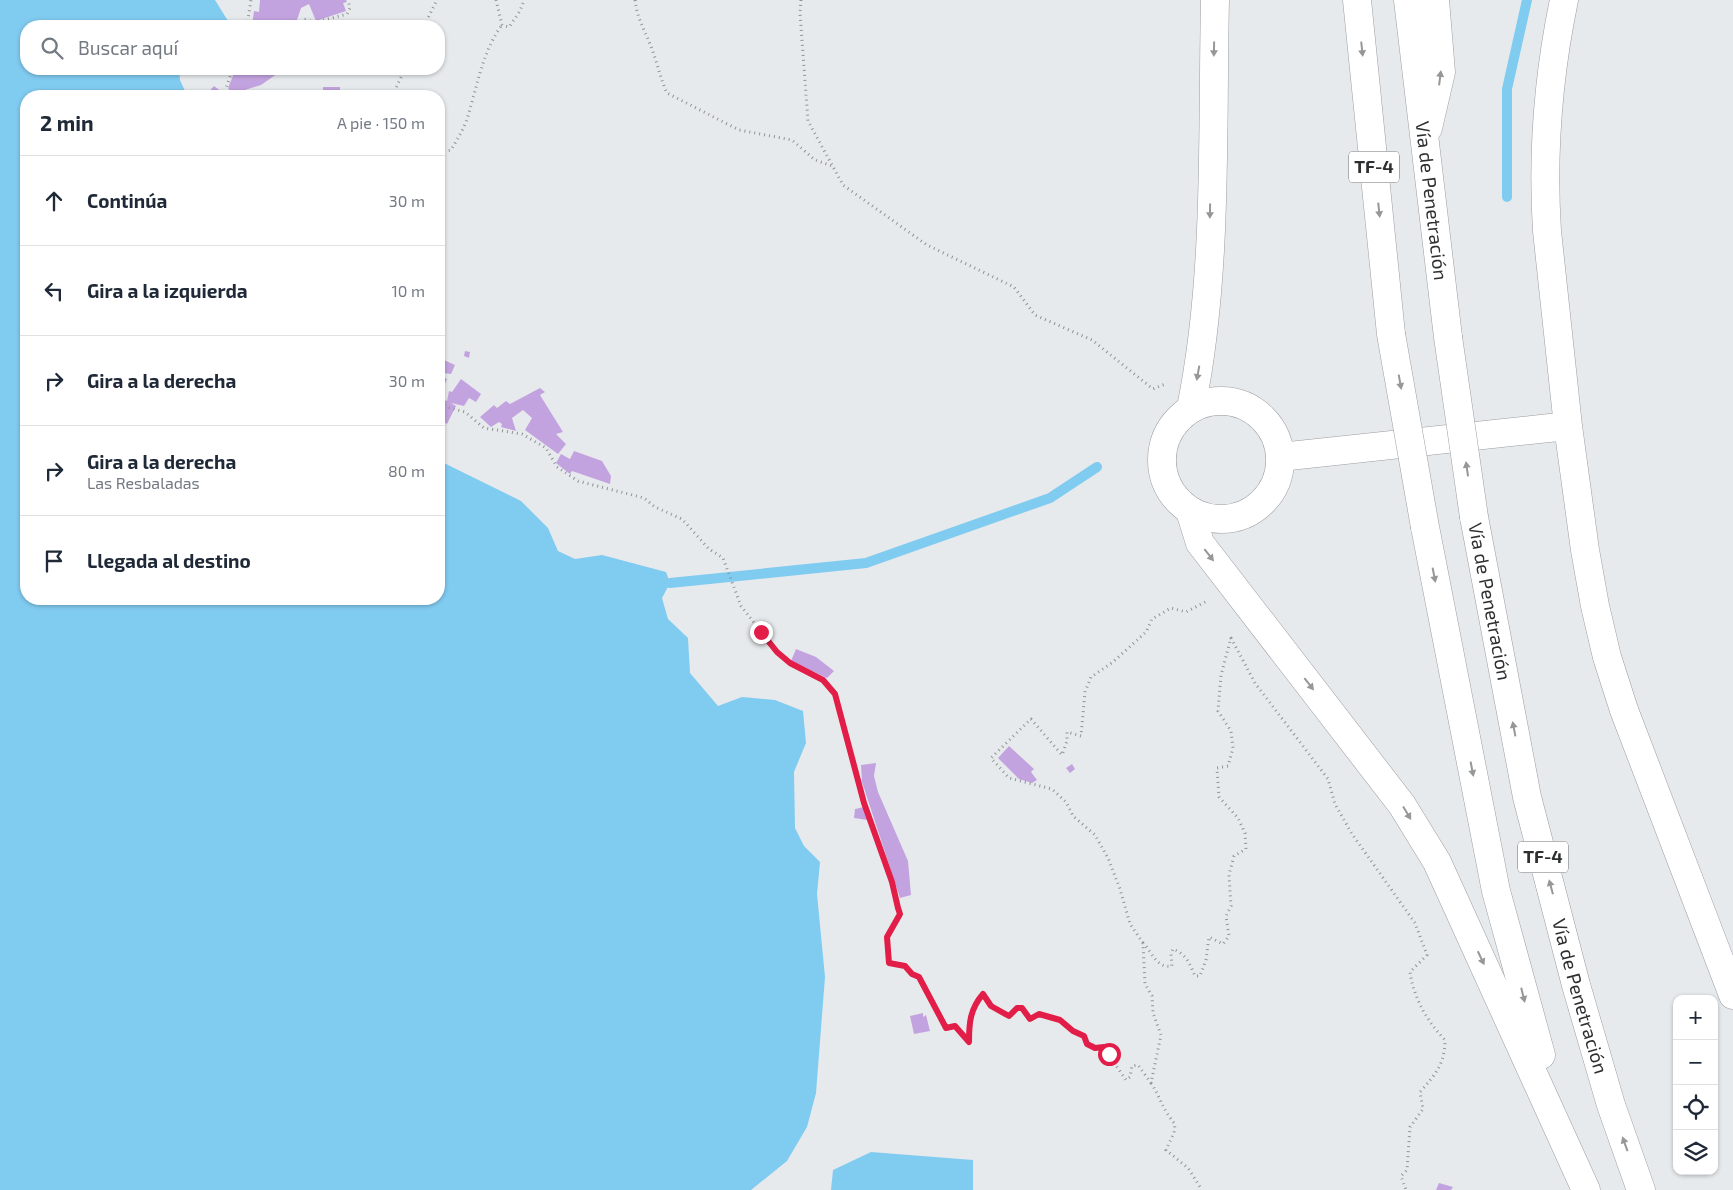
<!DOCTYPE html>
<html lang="es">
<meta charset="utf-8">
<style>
:root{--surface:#fff;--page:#f2f2f3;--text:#1f2937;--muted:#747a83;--line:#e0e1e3}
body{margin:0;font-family:"Exo 2",sans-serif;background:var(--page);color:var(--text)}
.controls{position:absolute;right:15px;bottom:15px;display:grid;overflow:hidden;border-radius:10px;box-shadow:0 1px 4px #0004}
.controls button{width:45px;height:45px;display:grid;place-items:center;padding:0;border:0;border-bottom:1px solid var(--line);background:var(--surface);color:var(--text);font:25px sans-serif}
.stop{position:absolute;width:15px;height:15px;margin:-11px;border:4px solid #e11d48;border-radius:50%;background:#fff}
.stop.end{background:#e11d48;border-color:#fff;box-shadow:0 1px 5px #0008}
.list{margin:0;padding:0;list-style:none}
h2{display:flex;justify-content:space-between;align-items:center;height:65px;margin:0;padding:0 20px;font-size:21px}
h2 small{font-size:16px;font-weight:400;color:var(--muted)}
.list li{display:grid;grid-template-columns:32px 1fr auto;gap:15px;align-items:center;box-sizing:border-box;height:90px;padding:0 20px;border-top:1px solid var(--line)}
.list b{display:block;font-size:19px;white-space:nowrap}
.list p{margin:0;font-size:16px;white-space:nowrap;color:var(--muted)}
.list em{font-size:16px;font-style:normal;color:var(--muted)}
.icon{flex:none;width:28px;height:28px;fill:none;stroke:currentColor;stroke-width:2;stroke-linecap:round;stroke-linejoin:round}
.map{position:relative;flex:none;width:1733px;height:1190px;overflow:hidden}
.search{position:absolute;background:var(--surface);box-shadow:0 1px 4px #0004;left:20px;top:20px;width:425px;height:55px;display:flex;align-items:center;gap:12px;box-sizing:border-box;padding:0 18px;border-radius:20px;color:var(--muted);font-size:19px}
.panel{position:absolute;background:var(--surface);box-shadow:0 1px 4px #0004;left:20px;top:90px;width:425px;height:515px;border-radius:20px}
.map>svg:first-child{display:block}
.water{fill:#80cbf0}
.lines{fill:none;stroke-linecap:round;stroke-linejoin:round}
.stream{stroke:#80cbf0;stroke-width:10}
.building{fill:#c3a3df}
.secondary-casing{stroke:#9b9da0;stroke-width:29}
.highway-casing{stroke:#9b9da0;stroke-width:29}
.path{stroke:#919396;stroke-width:3;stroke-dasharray:1 4;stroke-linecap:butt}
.secondary{stroke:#fff;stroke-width:28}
.highway{stroke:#fff;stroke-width:28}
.highway-bridge-casing{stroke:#9b9da0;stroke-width:29;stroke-linecap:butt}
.highway-bridge{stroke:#fff;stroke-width:28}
.oneway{fill:#969798}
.route{stroke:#e11d48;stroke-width:6}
.labels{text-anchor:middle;stroke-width:4;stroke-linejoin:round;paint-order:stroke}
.shield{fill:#fff;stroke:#6d6d6e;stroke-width:1}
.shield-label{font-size:18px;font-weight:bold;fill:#2e2f30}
.street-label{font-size:19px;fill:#2e2f30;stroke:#fff}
</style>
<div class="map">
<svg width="1733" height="1190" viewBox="0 0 1733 1190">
<rect width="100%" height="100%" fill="#e7eaed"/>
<path class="water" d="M0,0H215L228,21L225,26H26V69H179L180,80L185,91L178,96H26V599H439V457L444,463L521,501L548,528L558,551L575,559L602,555L666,572L670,583L662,598L668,619L688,638L690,673L718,706L742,697L775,700L803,711L806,743L794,772L795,828L804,846L820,862L817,894L825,977L816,1093L807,1127L787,1161L751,1190H0Z
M871,1152L973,1160V1190H831L833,1170Z"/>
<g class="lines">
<path class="stream" d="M1507,197V89L1527,0
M670,583L866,563L1050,498L1097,467"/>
</g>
<path class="building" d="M260,0H346L347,2L343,3L346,11L316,21L309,4L301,8L295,26H252L254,11L259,12Z
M327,20L331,26H317Z
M248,69H284L261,85L232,94L228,88L234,73Z
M214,86L222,92L218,96H205Z
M323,87H340V96H323Z
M309,91L310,96H293L292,93Z
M465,351L470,352L469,358L464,356Z
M444,360L455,365L451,374L443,373L441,376L447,379L439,398L447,401L449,391L452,392L461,379L481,394L476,402L469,398L464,406L451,403L456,406L447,424L439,419V370Z
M540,388L545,392L540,395L563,432L556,434L566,444L558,454L525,430L532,418L523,410L512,418L516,431L501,427L502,424L499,422L491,427L480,417L494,405L497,408L506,401L510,404Z
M574,451L602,461L611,476L610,484L572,471L570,474L556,463L561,454L570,459Z
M796,649L816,657L834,671L827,678L791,661Z
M1009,746L1034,769L1031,772L1037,780L1032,783L1019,779L998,758Z
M876,763L874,776L878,792L908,861L911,895L900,898L862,782L861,765Z
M1072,764L1075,769L1070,773L1066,768Z
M864,807L868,820L854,818L855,809Z
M923,1013V1017L926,1015L930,1031L914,1034L910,1016Z
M1439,1183L1453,1187L1451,1190H1436Z"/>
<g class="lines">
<defs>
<path id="secondary" d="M1564,0C1548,77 1542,153 1547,231L1568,426L1585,550L1595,606L1607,657L1624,710L1733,995
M1162 460a59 59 0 1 1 118 0a59 59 0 1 1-118 0Z
M1280,457L1568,426"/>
<g id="highway">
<path d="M1357,0L1391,334"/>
<path id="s1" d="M1408,0L1448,337"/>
<path d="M1428,128L1441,72L1435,0"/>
<path d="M1191,408C1218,276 1212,134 1215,0"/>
<path d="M1190,511L1200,543L1402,805L1437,862L1586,1190"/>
<path id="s2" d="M1474,517L1527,797L1576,985L1611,1105L1641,1190"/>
<path d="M1425,527L1496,891L1541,1055"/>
</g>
</defs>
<use href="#secondary" class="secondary-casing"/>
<use href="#highway" class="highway-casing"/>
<path class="path" d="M496,0L502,25L509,27L520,11L524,0
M635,0C637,20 647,34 653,52C658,66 661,80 667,93L739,130L792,140L815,160L832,166
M801,0L800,13L808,121L843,185L927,245L1014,287L1035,315L1092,340L1153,389L1165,384
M247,26L251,0
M298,26L302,20L307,19L313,23L347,14L350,8L348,0
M424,26L437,0
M225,96L224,93L233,69
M392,96L405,69
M439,153L451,150C457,140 463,130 467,119C477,88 482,52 502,25
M439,405L465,412L484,428L522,434L546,448L557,467L578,481L644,498L655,507L682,519L709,549L723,558L741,606L777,652L790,663L823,680L835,695L863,803L892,882L898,908L900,914L887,937L889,963L905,966L912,974L919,977L946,1028L955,1025L969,1042C969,1023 970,1009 983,994L991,1007L1009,1016L1017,1008H1022L1030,1019L1039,1014L1060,1020L1073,1031L1084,1035L1087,1044L1095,1048L1103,1047L1126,1080L1130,1077L1132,1066L1138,1065L1151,1083L1161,1035L1153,1013L1152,996L1145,984L1143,943C1152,952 1157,969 1172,966L1171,954L1173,949C1186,954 1190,964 1195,976H1200L1206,960L1209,937L1223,944L1229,936L1226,916L1231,906L1229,875L1234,856L1246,849L1245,833L1238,818L1219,797L1217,768L1228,766L1233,748L1231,731L1218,711L1221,675L1231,638L1229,635
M1231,638L1255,683L1328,779L1335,804L1352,834L1415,923L1427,955L1410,972C1414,999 1427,1021 1445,1040C1445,1064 1435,1075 1420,1092L1423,1109L1410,1127L1407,1170L1401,1176L1406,1190
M1143,943L1130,924L1120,889L1108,858L1095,835L1073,816L1066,802L1052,789L1009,778L991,758L1031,719L1062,755L1067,741V732L1081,736L1085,692L1091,677L1113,662L1146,632L1152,619L1171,608L1186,612L1207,601
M1151,1083C1161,1098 1162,1109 1175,1124L1174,1133L1166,1150L1188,1168L1202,1190"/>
<use href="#secondary" class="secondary"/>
<use href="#highway" class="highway"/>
<defs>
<path id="highway-bridge" d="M1391,334L1425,527
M1448,337L1474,517"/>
</defs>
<use href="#highway-bridge" class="highway-bridge-casing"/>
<use href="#highway-bridge" class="highway-bridge"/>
</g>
<defs><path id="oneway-solid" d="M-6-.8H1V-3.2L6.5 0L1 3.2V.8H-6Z" transform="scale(1.25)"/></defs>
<g class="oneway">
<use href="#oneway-solid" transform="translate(1214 49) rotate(91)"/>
<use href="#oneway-solid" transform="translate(1362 49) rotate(84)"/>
<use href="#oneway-solid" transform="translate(1440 78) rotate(-83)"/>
<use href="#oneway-solid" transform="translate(1379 210) rotate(84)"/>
<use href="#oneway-solid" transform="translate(1210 211) rotate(91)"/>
<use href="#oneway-solid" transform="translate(1198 373) rotate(100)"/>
<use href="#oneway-solid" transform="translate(1400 382) rotate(80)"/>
<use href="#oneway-solid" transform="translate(1467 469) rotate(-98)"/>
<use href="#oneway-solid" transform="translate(1209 555) rotate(52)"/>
<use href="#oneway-solid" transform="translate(1434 575) rotate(79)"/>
<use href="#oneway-solid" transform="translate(1309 684) rotate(52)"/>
<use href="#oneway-solid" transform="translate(1514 729) rotate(-101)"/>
<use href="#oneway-solid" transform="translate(1472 769) rotate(79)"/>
<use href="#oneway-solid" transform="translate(1407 813) rotate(59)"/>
<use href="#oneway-solid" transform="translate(1551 887) rotate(-105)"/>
<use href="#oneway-solid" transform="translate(1481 958) rotate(65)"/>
<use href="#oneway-solid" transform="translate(1523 995) rotate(76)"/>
<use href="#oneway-solid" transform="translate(1625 1144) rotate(-110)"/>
</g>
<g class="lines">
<path class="route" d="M761,632L777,652L790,663L823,680L835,694L864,803L892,882L898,908L900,914L887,937L889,963L905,966L912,974L919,977L946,1028L955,1026L969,1042C969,1023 970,1009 983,994L991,1006L1009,1016L1017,1008H1022L1030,1019L1039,1014L1060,1020L1073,1031L1084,1036L1087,1044L1095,1048L1104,1047L1109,1054"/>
</g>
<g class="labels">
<g class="shield">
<rect x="1349" y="151.5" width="50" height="31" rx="4"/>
<rect x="1518" y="841.5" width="50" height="31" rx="4"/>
</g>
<g class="shield-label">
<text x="1374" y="173">TF-4</text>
<text x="1543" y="863">TF-4</text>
</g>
<g class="street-label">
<text dy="7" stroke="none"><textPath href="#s1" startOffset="202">Vía de Penetración</textPath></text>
<text dy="7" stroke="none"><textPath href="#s2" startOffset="86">Vía de Penetración</textPath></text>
<text dy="7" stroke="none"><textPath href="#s2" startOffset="491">Vía de Penetración</textPath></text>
</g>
</g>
</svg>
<div class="controls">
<button>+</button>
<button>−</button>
<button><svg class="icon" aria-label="locate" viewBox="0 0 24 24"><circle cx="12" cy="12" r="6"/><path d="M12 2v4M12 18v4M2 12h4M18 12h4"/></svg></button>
<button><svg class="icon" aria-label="layers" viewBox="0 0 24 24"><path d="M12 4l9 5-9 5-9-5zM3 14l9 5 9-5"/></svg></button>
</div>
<div class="stop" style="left:1109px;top:1054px"></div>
<div class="stop end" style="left:761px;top:632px"></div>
<div class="search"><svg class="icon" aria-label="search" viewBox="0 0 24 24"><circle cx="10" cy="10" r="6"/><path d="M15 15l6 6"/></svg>Buscar aquí</div>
<section class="panel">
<h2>2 min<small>A pie · 150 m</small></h2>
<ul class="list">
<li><svg class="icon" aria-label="ahead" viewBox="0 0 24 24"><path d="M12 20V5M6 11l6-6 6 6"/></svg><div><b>Continúa</b></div><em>30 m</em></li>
<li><svg class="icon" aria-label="left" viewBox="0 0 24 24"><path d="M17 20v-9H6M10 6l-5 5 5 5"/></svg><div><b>Gira a la izquierda</b></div><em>10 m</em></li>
<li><svg class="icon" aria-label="right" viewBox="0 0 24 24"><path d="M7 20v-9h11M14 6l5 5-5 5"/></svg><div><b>Gira a la derecha</b></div><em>30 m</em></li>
<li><svg class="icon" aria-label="right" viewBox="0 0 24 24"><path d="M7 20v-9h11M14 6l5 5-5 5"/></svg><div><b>Gira a la derecha</b><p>Las Resbaladas</p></div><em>80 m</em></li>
<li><svg class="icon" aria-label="arrive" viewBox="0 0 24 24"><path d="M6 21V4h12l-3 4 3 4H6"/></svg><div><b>Llegada al destino</b></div></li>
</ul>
</section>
</div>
